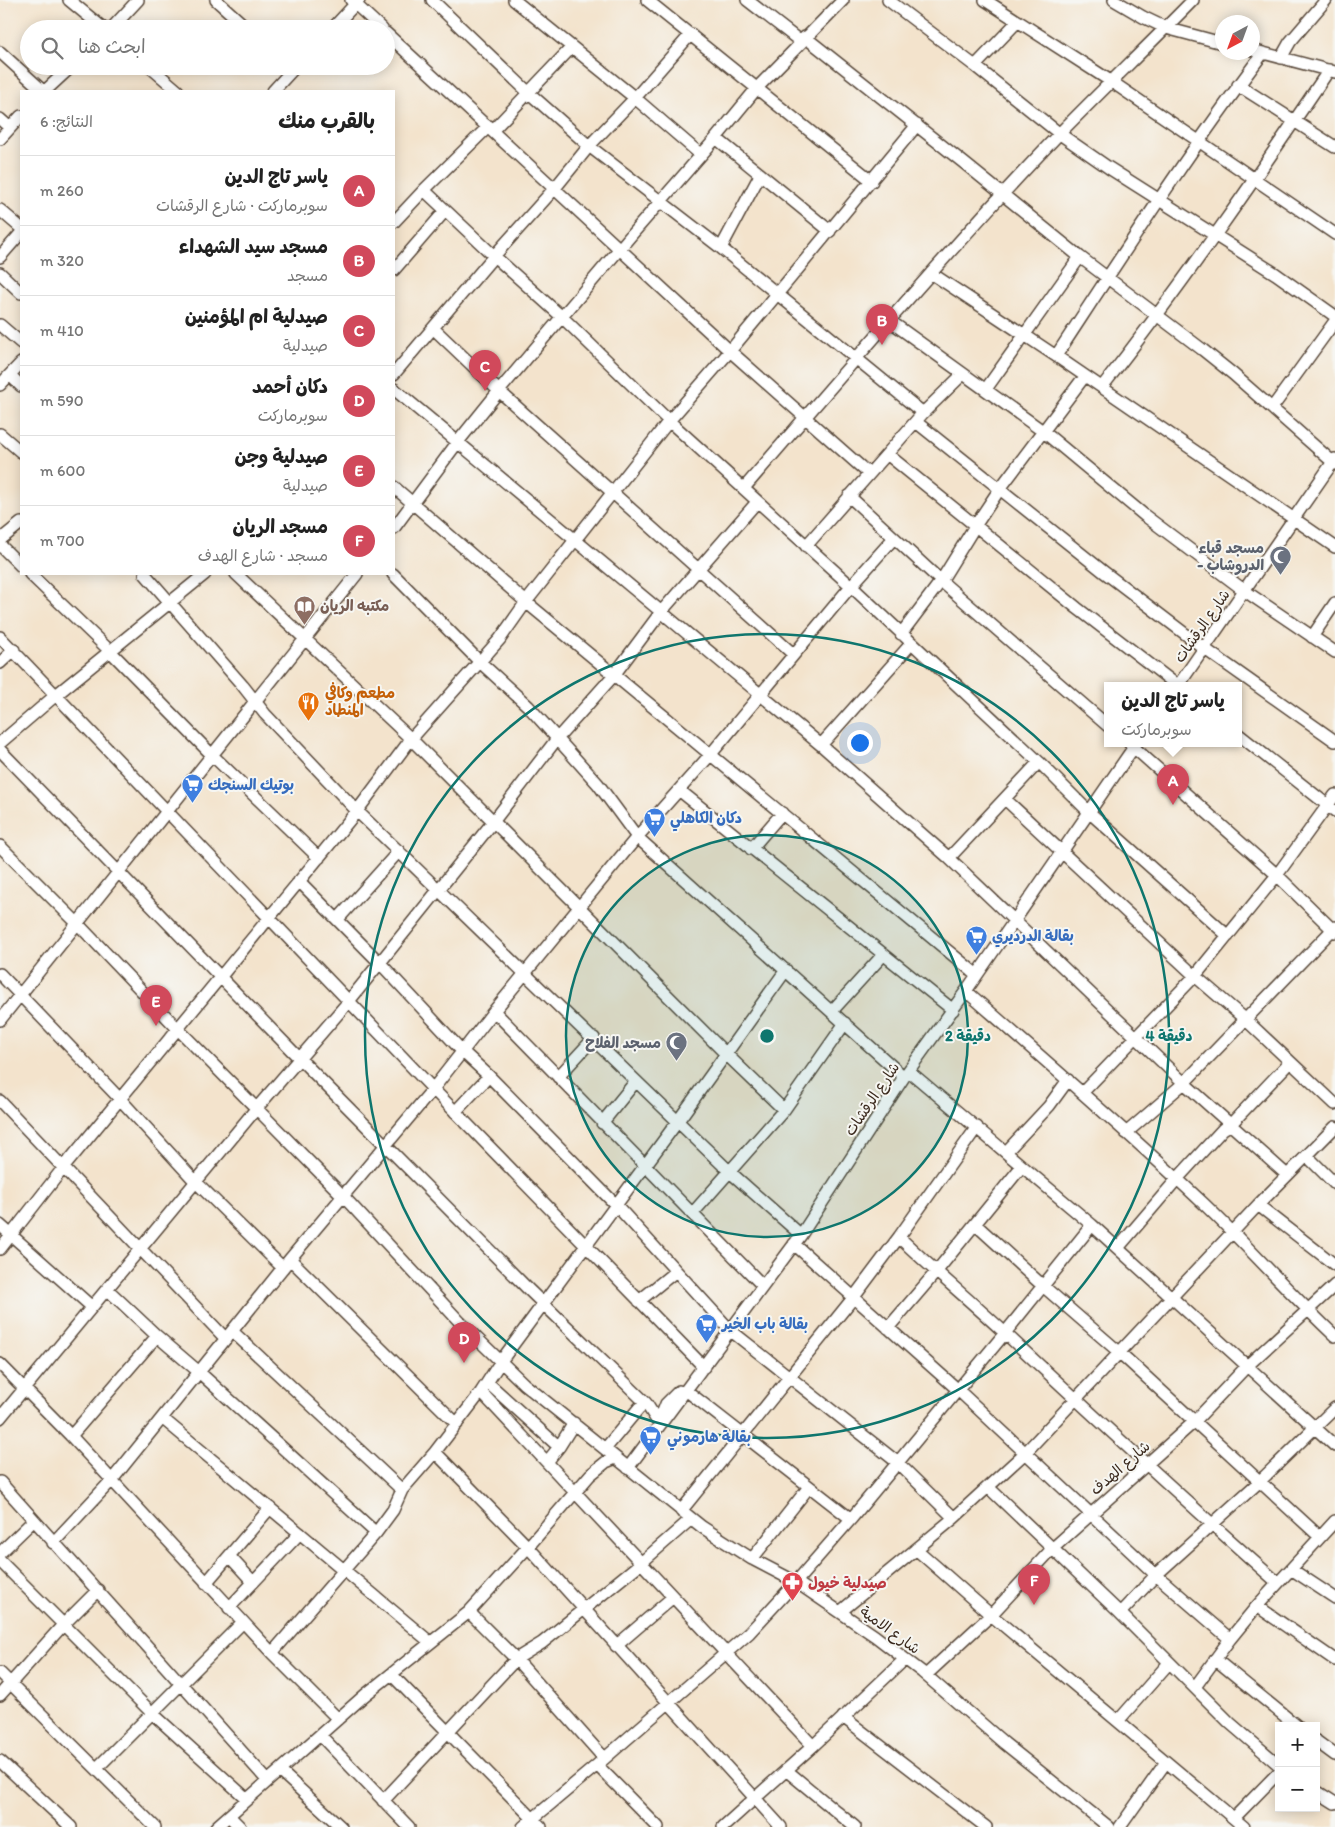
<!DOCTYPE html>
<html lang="ar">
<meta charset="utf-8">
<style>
:root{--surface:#fff;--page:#f6f6f6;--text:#222;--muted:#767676;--line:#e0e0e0;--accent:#d1495b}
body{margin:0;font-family:Itim,"Playpen Sans Arabic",sans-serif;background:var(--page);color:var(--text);direction:rtl}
.controls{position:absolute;right:15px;bottom:15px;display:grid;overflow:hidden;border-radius:0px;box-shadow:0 2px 12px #0003}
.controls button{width:45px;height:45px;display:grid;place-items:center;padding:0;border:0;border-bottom:1px solid var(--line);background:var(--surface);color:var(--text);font:25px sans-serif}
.compass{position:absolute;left:1215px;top:15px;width:45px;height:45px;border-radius:50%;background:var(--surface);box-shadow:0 2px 12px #0003;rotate:221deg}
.you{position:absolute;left:859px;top:742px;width:18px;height:18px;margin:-12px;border:4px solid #fff;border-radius:50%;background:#1a73e8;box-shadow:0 0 0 8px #1a73e833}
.badge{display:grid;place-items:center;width:32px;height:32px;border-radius:50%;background:var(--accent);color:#fff;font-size:16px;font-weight:700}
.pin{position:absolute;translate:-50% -41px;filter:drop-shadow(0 1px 2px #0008)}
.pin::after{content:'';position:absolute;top:26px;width:18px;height:15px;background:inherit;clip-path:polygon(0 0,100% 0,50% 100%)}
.popup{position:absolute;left:1104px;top:682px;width:138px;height:65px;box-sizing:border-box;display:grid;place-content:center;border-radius:0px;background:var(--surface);filter:drop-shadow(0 1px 4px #0005);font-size:16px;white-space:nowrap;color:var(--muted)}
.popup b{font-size:19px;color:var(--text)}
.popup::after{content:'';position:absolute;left:50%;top:100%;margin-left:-10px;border:10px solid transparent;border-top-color:var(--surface)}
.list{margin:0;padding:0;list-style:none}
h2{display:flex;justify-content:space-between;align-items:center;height:65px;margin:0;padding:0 20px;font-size:21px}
h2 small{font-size:16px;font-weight:400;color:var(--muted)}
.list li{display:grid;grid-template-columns:32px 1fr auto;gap:15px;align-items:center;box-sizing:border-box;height:70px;padding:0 20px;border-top:1px solid var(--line)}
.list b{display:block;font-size:19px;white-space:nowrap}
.list p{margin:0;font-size:16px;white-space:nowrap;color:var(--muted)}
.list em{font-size:16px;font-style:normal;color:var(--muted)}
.icon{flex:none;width:28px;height:28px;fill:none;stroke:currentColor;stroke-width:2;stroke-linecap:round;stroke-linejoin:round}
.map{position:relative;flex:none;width:1335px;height:1827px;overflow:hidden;direction:ltr}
.search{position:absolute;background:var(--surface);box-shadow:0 2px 12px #0003;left:20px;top:20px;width:375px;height:55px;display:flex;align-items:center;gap:12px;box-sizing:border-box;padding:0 18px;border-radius:28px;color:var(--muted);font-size:19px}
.panel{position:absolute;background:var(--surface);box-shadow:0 2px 12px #0003;left:20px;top:90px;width:375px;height:485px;border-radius:0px;direction:rtl}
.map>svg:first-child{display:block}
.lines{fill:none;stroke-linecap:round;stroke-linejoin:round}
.minor-casing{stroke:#574638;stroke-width:14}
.minor{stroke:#fff;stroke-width:11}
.ring{fill:none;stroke:#0f766e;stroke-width:2.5}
.labels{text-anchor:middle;stroke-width:4;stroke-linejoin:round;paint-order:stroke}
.worship-label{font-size:15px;font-weight:bold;fill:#5b616d;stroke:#f6f6f2;text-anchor:end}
.education-label{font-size:15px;font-weight:bold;fill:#785e54;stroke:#f6f6f2;text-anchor:start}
.street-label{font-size:15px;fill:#3b2a1e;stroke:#f6f6f2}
.food-label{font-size:15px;font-weight:bold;fill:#c56008;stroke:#f6f6f2;text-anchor:start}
.shop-label{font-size:15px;font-weight:bold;fill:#366cbe;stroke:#f6f6f2;text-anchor:start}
.health-label{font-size:15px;font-weight:bold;fill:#be3a42;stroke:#f6f6f2;text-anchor:start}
.centre{fill:#0f766e;stroke:#f6f6f2;stroke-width:2.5}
.ring-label{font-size:15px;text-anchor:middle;font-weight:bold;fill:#0f766e;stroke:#f6f6f2;stroke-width:4;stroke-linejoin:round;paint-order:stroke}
</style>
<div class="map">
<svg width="1335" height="1827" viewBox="0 0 1335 1827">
<rect width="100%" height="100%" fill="#f6f6f2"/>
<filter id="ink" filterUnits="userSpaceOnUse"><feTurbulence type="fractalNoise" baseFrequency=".02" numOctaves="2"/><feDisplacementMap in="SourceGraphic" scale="10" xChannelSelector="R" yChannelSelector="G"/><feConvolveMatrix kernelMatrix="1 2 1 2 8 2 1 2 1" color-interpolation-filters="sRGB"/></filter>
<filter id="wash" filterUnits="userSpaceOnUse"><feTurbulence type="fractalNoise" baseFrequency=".0096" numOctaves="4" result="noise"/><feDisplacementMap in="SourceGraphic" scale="20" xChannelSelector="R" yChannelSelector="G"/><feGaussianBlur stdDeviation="1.12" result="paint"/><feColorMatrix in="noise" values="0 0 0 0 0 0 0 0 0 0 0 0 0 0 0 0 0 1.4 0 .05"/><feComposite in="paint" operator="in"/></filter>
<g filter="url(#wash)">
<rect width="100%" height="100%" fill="#f3e3cc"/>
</g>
<g filter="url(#ink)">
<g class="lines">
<defs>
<path id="minor" d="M69,0L104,29
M216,0L248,29
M351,0L382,29
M432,0L528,92L589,146L721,248L923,413
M514,0L635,98L700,154
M647,0L872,181
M747,0L801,42
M888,0L975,66L1060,134L1109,168L1276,274L1335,316
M985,0L1112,82L1335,234
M1114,0L1143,17L1166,28L1222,43
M111,29L138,0
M332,29L359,0
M386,33L730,351L869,474
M805,37L964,163L1080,257L1203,350L1233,374L1335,464
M1252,50L1335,72
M0,52L43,91
M1281,58L1290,42L1326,0
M149,66L178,91
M975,66L1018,21
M1238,85L1335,147
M45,91L72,66
M273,91L296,66
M0,119L10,128
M493,130L572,47
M716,138L830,231
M0,139L21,116
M424,190L494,256L562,317L669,421L851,586L1039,762L1089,812L1228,936
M0,210L21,228
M394,222L424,190L489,126
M721,248L760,175
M0,257L21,233
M394,270L445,211
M0,273L21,293
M931,273L1056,356L1335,547
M890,321L1044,432L1144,515L1245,591L1335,652
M0,325L21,343
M433,328L499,391L793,654
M1056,356C1123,254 1189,151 1263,53
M394,374L494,256L555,188L589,146L635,98L691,34
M10,375L21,386
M0,385L21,363
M1102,387C1182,285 1256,178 1329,70
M394,389L821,745L949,858L1184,1083L1287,1175
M986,389L1080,257
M1272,408L1335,321
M916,422L1104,572L1205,649L1335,741
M0,434L21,452
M887,454L1077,608L1178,686
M394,487L526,602L977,975
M744,488C847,369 950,248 1059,134C1103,89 1149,45 1193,0
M849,496L941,581L1108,726
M394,528L457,443L499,391L633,233L716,138L757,88L843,0
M0,540L21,523
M0,545L21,566
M806,546L923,413L963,374
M30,574L110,651L212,755L319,858
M145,574L243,686L265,714L357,811L730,1172L801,1235
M236,574L411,739L725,1053L784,1110
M393,574L480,662L528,706L598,784L637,837L904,1077
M901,634L941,581L975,526L999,490L1084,377
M0,637L433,1089L704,1367
M1312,637L1335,603
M0,663L14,650
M1178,686L1335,459
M1238,734L1335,811
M0,743L56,695L205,574
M1130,744L1277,875L1335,932
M821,745L911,644
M0,750L299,1058L529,1290L646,1403
M679,790L953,1010
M1005,799L1195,976L1246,1020L1335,1104
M0,846L78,924L178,1029L343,1196L459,1321L524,1384L702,1527L752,1559L796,1582L875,1636L922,1672L1004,1743L1109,1827
M751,849L782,813
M949,858L1039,762
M299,881L380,963L462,1051L489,1076L616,1205L730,1330L897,1462L954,1518
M338,919L399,851
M0,974L120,1099L196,1182L283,1268
M966,991C1046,1061 1127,1131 1204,1204C1249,1247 1290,1294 1335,1336
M494,1011L763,1286
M832,1011L883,955
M0,1020L357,574
M909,1071L1092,1225L1335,1446
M558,1077L594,1038
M1082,1093L1195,976L1277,875L1335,795
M0,1101L226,1339
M455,1112L489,1076
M602,1123L636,1081
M1126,1133L1184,1083L1335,927
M1006,1152L1049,1106L1068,1080
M1307,1156L1335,1184
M1258,1205L1335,1265
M692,1214L784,1110L845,1023
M975,1224L1043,1286L1119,1352L1320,1537
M0,1225L92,1307
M899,1237C934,1271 971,1301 1006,1334C1096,1418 1186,1502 1278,1583
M794,1244L957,1389L1156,1575L1230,1639
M1118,1248L1177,1179L1223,1129L1231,1124L1289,1063
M0,1249L64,1167L357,811L411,739L500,639L526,602L669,421L730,351L917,125
M290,1259L457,1424
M107,1289L157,1336L199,1372L376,1533
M639,1301L676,1271
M888,1328L936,1272L1022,1166
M232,1331L402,1490
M0,1364L71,1436L272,1653L338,1719
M488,1383L559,1447
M687,1391L851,1519
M481,1392L813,1746
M0,1418L256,1109L349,1001L493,822L556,740L614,675L661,612L757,502
M162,1418L430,1642
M71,1436L157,1336
M605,1449L639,1408L646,1403L656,1419L662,1414L666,1404L679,1391
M435,1452L528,1547L781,1827
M547,1462L559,1447L574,1423
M628,1468L801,1235L904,1077L966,991L1136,744
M0,1482L268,1781
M988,1487L1120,1613L1230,1723L1279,1765
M681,1511L854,1297L899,1237L977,1127
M53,1543L112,1480L290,1259L433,1089L494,1011L637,837L711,754L851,586L893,539
M916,1549L991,1615L1244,1827
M0,1553L33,1521
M229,1556L253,1582
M752,1559L809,1487
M0,1561L152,1713L247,1799
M1291,1569L1335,1598
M206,1583L270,1508
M1257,1606L1335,1660
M229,1608L300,1533
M469,1612L516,1659L604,1758
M840,1612L954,1518L1025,1453L1258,1205L1335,1127
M1120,1613L1156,1575L1259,1482L1335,1408
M616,1646L673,1597
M272,1653L376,1533L393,1510L402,1490L435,1452L481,1392L501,1361L678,1121L786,970
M1215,1659L1297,1726
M0,1673L155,1827
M391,1674L541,1827
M926,1675L991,1615L1052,1549L1194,1422L1247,1366L1335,1285
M1195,1687L1230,1639L1257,1606L1335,1521
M0,1695L63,1625L98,1590
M843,1717L986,1827
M1118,1721L1169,1663
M320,1735L409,1827
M1316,1741L1335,1755
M0,1761L71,1827
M597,1765L658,1827
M97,1768L243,1622
M786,1770L855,1827
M280,1771L341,1827
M1316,1791L1335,1803
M383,1801L516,1659L542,1643L641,1563L691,1519
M229,1816L240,1827
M1234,1818L1279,1772
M216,1827L365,1695L469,1612L528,1547L590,1475L606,1462L616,1458
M523,1827L597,1765L749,1633L796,1582L851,1519L1005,1333L1092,1225
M723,1827L813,1746L905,1659
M1120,1827L1166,1762"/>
</defs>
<use href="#minor" class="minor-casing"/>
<use href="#minor" class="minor"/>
</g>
</g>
<circle cx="767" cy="1036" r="201" fill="#0f766e" fill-opacity=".12"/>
<g class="ring">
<circle cx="767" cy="1036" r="201"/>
<circle cx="767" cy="1036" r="402"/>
</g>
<defs>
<symbol id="mosque-pin" viewBox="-11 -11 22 30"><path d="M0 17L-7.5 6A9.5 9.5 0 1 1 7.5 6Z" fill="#6b7280" stroke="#f6f6f2"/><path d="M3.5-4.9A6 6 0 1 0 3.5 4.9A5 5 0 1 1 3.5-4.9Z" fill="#fff"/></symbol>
<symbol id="library-pin" viewBox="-11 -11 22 30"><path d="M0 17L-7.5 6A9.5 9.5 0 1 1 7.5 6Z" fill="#8d6e63" stroke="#f6f6f2"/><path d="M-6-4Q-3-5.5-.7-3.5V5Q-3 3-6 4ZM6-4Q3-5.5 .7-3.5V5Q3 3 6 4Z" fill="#fff"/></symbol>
<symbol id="restaurant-pin" viewBox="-11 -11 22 30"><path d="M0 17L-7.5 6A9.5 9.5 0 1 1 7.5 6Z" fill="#e8710a" stroke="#f6f6f2"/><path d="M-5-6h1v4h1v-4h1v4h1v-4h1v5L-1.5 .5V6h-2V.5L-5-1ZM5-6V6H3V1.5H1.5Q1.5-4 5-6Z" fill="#fff"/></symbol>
<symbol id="supermarket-pin" viewBox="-11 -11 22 30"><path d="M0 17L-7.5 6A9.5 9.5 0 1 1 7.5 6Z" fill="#3f7fe0" stroke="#f6f6f2"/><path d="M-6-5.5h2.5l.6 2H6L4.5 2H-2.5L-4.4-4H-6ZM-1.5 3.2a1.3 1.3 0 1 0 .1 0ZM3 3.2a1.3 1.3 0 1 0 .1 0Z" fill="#fff"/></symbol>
<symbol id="pharmacy-pin" viewBox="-11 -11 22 30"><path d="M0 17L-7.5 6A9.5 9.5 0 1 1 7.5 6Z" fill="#e0444e" stroke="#f6f6f2"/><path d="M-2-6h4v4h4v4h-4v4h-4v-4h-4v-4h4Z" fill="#fff"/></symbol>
</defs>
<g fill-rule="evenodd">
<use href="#mosque-pin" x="1268" y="544" width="25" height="34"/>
<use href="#library-pin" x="292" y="594" width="25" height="34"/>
<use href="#restaurant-pin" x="296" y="690" width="25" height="34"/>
<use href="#supermarket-pin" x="180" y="772" width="25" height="34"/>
<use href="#supermarket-pin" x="642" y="806" width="25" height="34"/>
<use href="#supermarket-pin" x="964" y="924" width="25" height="34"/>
<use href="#mosque-pin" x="664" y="1030" width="25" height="34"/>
<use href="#supermarket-pin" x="694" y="1312" width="25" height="34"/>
<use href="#supermarket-pin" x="638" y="1424" width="25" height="34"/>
<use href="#pharmacy-pin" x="780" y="1570" width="25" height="34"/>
</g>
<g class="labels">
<g class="worship-label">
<text x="1264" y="553">مسجد قباء<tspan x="1264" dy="17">- الدروشاب</tspan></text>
<text x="661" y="1048">مسجد الفلاح</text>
</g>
<g class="education-label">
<text x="320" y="611">مكتبه الريان</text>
</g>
<g class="street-label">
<text transform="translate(1202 626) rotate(-55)" y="5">شارع الرقشات</text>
<text transform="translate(872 1099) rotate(-56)" y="5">شارع الرقشات</text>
<text transform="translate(1120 1468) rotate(-41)" y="5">شارع الهدف</text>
<text transform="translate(890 1630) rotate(36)" y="5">شارع الامية</text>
</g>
<g class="food-label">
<text x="325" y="698">مطعم وكافي<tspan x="325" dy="17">المنطاد</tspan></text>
</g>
<g class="shop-label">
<text x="208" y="790">بوتيك السنجك</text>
<text x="670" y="823">دكان الكاهلي</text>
<text x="992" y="941">بقالة الدرديري</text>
<text x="722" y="1329">بقالة باب الخير</text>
<text x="667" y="1442">بقالة هارموني</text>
</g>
<g class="health-label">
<text x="808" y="1588">صيدلية خيول</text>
</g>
</g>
<circle cx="767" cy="1036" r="8" class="centre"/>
<g class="ring-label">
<text x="968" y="1041">2 دقيقة</text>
<text x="1169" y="1041">4 دقيقة</text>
</g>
</svg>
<div class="controls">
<button>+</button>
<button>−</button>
</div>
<svg class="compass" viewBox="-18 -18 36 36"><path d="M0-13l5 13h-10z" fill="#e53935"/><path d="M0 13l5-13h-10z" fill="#767676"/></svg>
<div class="you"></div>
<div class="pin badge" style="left:1173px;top:805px">A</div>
<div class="popup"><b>ياسر تاج الدين</b>سوبرماركت</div>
<div class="pin badge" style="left:882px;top:345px">B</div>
<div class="pin badge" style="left:485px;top:391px">C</div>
<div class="pin badge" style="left:464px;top:1363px">D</div>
<div class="pin badge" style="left:156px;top:1026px">E</div>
<div class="pin badge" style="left:1034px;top:1605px">F</div>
<div class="search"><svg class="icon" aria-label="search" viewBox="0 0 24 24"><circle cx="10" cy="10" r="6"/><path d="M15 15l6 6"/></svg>ابحث هنا</div>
<section class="panel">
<h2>بالقرب منك<small>النتائج: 6</small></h2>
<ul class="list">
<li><span class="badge">A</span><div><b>ياسر تاج الدين</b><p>سوبرماركت · شارع الرقشات</p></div><em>260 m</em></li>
<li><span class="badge">B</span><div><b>مسجد سيد الشهداء</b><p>مسجد</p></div><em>320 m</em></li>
<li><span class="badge">C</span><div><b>صيدلية ام المؤمنين</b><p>صيدلية</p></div><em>410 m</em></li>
<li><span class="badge">D</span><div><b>دكان أحمد</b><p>سوبرماركت</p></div><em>590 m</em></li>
<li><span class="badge">E</span><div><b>صيدلية وجن</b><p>صيدلية</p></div><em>600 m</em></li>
<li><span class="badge">F</span><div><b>مسجد الريان</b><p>مسجد · شارع الهدف</p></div><em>700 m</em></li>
</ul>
</section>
</div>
